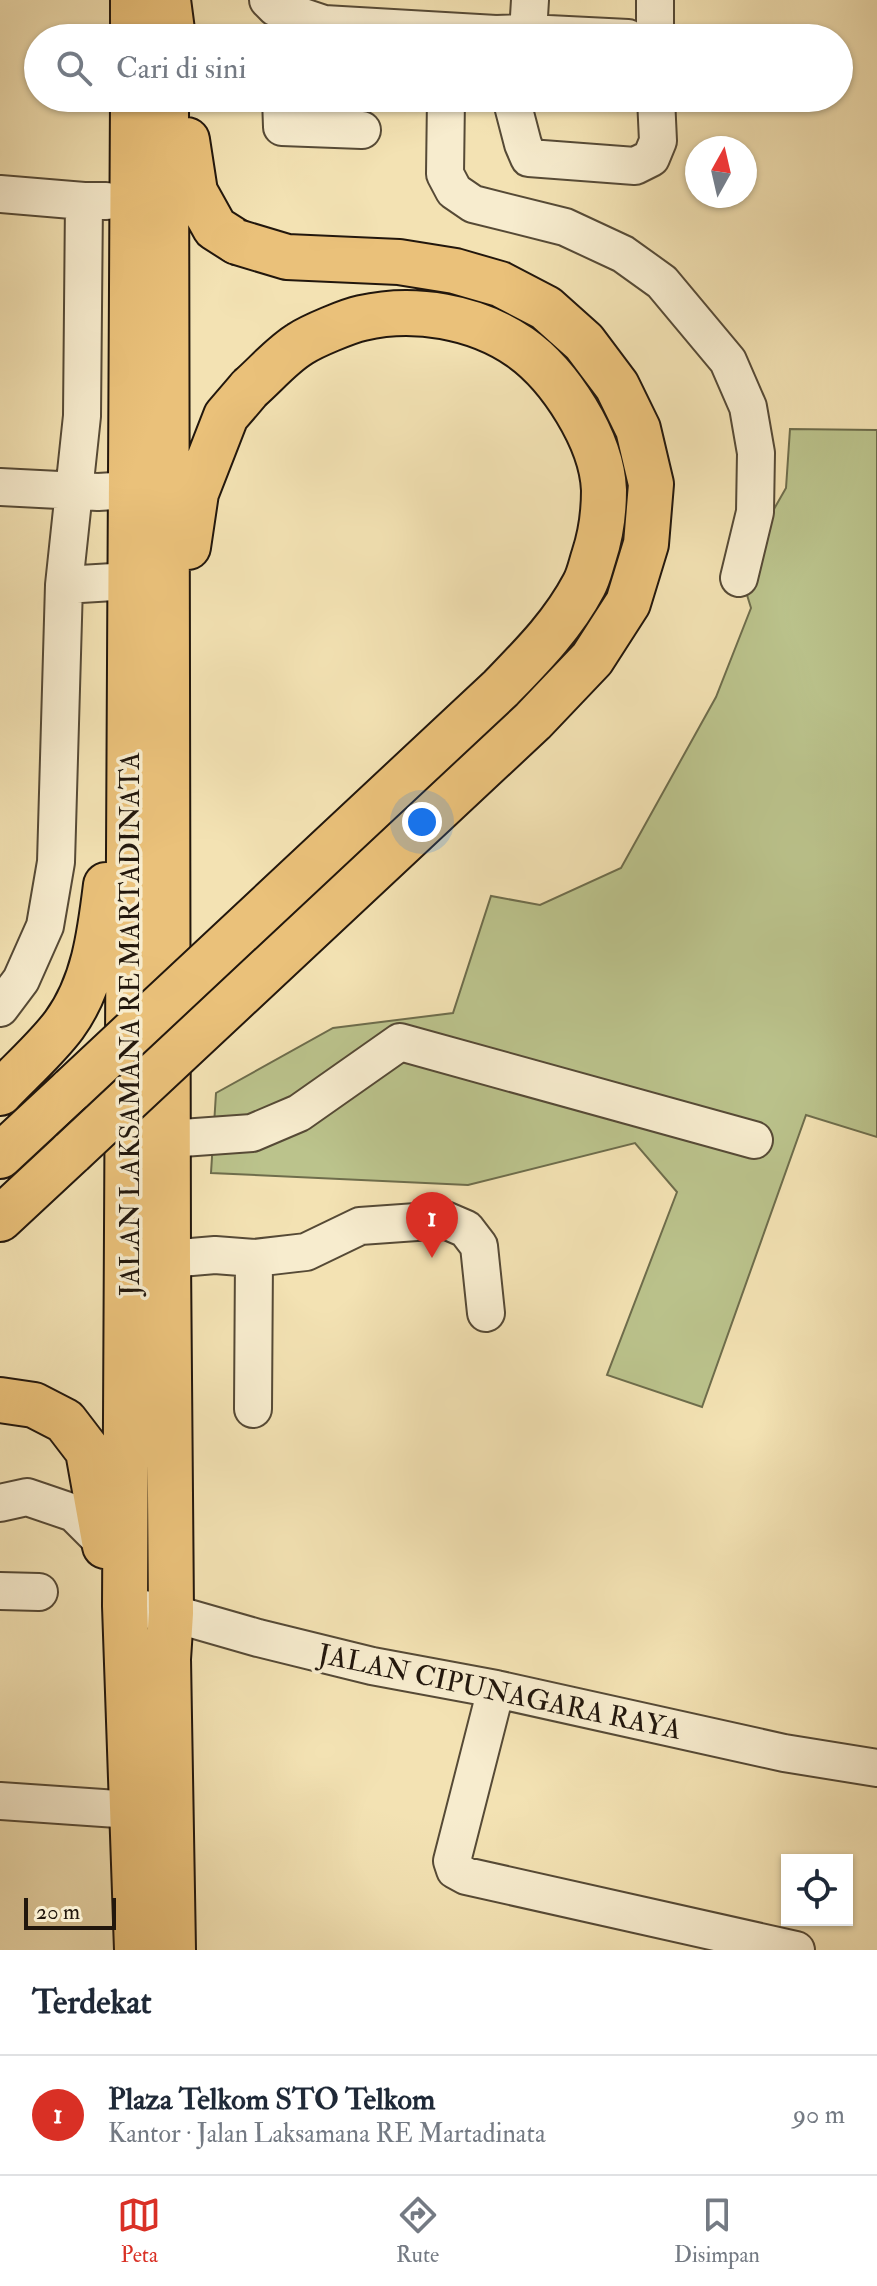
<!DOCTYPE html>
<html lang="id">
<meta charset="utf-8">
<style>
:root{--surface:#fff;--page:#f2f2f3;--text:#1f2937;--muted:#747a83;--line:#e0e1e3;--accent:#d93025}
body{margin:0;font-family:"IM FELL Double Pica",serif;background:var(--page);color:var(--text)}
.controls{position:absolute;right:24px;bottom:24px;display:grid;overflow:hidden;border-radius:0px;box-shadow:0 2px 6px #0004}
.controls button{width:72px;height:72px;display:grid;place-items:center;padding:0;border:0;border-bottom:2px solid var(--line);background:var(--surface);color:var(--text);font:40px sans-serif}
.compass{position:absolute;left:685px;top:136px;width:72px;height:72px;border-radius:50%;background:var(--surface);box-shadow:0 2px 6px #0004;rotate:8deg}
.scale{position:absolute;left:24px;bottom:20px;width:92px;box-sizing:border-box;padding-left:8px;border:4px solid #22170d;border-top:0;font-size:22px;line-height:28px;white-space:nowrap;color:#22170d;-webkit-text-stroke:6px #f7ecce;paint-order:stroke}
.you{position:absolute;left:422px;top:822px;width:28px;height:28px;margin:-20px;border:6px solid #fff;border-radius:50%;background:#1a73e8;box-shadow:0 0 0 12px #1a73e833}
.badge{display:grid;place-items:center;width:52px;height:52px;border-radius:50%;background:var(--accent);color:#fff;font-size:26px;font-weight:700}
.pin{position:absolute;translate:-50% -66px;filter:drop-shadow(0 2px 4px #0008)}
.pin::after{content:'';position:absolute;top:42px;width:28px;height:24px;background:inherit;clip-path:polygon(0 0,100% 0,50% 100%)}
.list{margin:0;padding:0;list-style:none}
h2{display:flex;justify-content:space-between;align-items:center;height:104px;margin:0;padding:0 32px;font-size:34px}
h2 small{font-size:26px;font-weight:400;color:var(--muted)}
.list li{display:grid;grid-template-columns:52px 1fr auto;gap:24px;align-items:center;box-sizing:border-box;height:120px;padding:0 32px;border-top:2px solid var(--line)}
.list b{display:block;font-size:30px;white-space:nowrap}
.list p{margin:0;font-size:26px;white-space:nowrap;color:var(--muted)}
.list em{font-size:26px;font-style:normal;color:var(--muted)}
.icon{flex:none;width:44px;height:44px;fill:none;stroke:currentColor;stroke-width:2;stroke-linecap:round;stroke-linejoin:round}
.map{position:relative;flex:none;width:877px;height:1950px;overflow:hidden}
.search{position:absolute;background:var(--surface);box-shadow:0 2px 6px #0004;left:24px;right:24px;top:24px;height:88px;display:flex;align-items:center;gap:20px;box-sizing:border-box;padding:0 28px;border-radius:44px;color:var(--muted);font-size:30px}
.sheet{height:224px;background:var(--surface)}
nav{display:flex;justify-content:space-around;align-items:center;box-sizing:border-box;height:112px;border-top:2px solid var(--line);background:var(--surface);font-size:22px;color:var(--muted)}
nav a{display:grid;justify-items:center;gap:4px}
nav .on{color:var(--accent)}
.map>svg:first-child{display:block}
.green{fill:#bbc38c;stroke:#6e6d4c;stroke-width:2}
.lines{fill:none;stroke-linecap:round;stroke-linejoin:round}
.minor-casing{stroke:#564a36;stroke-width:40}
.highway-casing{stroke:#22170d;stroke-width:48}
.minor{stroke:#f7ecce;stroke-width:36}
.highway{stroke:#eac17a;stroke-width:44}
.highway-bridge-casing{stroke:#22170d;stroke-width:48;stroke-linecap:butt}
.highway-bridge{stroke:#eac17a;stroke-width:44}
.labels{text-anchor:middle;stroke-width:7;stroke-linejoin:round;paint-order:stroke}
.street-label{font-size:28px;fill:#22170d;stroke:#f7ecce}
</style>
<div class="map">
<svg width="877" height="1950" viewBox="0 0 877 1950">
<rect width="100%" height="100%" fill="#f3e2b3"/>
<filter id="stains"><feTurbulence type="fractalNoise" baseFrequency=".0025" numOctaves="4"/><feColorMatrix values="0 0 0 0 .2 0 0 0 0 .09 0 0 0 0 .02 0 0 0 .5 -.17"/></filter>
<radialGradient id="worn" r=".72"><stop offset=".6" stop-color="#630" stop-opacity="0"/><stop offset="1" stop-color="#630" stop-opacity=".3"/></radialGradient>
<path class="green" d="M790,429L877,430V1137L806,1115L702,1407L607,1375L677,1192L635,1143L468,1185L211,1173L216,1093L333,1028L453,1013L491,896L540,905L621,868L716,697L751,608L736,559L766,523L786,488Z"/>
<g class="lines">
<defs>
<path id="minor" d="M268,0L276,8L324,24L496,34L528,33L628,38
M528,33L530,0
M655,38V0
M281,98L282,127L362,130
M446,98L445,174L454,191L473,204L565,227L623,254L662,282L728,361L748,407L756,453L755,512L739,578
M511,98L523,144L529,158L635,166L651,158L658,141L656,98
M0,194L84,201H106
M0,487L98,492L131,490
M64,585L130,581
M0,1008L21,980L45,926L56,862L64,585L82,416L84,201
M168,1139L252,1133L299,1113L400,1042L754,1140
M168,1259L215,1255L254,1258
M253,1409L254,1258L306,1252L360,1226L445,1220L466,1229L479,1246L486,1313
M0,1503L27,1497L74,1513L105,1544
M0,1591L39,1592
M144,1609L171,1613L258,1638L372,1666L496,1689L784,1753L877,1768
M496,1689L452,1861L455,1870L466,1876L796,1950
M0,1801L132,1810"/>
<path id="highway" d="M168,0L173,38
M133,38V0
M133,98L125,1606L137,1950
M166,98L168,1259L171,1613L168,1659L173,1950
M187,140L195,192L215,228L237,242
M188,547L196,493L226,416L250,388
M0,1093C20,1072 47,1048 64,1025C94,984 100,934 106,885
M0,1156L72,1089
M0,1219L72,1152
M0,1400L34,1405L65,1421L88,1451L105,1546"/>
</defs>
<use href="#minor" class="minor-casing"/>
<use href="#highway" class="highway-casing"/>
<use href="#minor" class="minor"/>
<use href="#highway" class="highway"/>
<defs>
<path id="highway-bridge" d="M72,1089L501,688C532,656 563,625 584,585C589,576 591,565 594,556C601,535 604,512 604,490C602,440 560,375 520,347C475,316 414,306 362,318C348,321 312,336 300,344C282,355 266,374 250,388
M72,1152L533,721L592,659L628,603L646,544L651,484L638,429L617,386L584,342L546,308L500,284L455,271L399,262L287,257L237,242"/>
</defs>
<use href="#highway-bridge" class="highway-bridge-casing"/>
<use href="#highway-bridge" class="highway-bridge"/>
</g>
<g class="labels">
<g class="street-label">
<text transform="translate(129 1024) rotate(-90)" y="10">JALAN LAKSAMANA RE MARTADINATA</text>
<text transform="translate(500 1691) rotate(12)" y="10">JALAN CIPUNAGARA RAYA</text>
</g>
</g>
<rect width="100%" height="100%" filter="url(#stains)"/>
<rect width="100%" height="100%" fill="url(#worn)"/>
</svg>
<div class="controls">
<button><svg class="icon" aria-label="locate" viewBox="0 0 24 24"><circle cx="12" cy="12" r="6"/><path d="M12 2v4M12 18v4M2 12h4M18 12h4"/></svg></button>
</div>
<svg class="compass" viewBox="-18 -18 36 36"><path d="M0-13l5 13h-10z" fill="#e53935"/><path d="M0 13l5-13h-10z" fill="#747a83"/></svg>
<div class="scale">20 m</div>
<div class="you"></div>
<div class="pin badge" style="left:432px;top:1258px">1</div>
<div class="search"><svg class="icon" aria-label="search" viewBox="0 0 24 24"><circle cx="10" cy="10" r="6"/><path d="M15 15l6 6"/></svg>Cari di sini</div>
</div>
<section class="sheet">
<h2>Terdekat<small></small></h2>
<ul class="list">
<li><span class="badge">1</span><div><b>Plaza Telkom STO Telkom</b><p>Kantor · Jalan Laksamana RE Martadinata</p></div><em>90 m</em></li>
</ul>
</section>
<nav>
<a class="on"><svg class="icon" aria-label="map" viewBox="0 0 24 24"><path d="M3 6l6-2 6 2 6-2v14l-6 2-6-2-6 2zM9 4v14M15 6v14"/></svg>Peta</a>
<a><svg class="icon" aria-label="directions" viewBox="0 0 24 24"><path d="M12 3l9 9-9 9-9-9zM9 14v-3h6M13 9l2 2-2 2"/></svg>Rute</a>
<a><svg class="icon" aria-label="saved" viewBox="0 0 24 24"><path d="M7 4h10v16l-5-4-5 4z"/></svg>Disimpan</a>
</nav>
